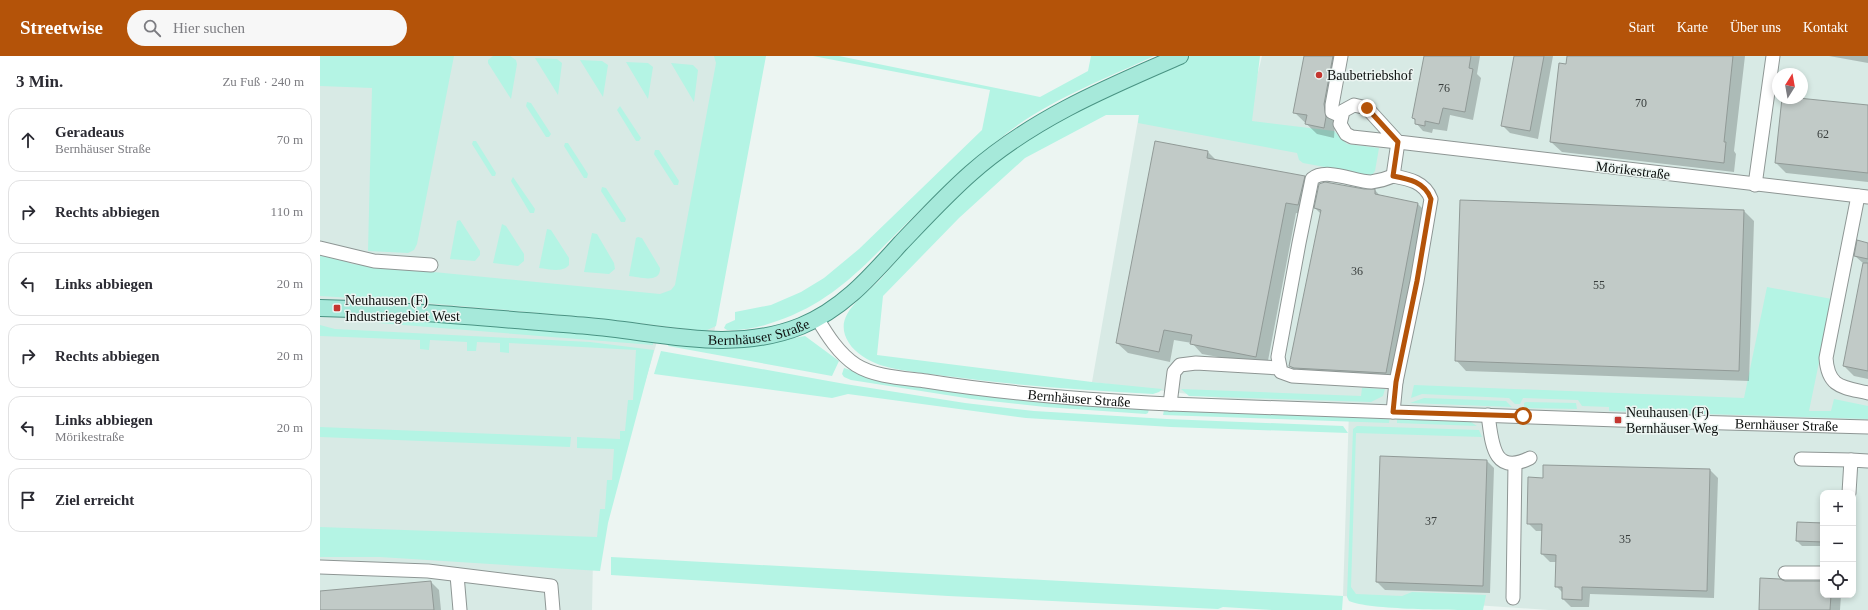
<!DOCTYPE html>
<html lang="de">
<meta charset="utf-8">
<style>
:root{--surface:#fff;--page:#f7f7f7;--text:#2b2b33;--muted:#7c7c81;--line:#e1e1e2;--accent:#b45309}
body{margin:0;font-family:Georgia,serif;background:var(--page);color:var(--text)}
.controls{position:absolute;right:12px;bottom:12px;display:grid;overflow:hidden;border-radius:8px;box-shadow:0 2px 6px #0003}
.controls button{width:36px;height:36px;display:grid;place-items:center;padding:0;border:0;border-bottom:1px solid var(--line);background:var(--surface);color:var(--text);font:20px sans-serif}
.compass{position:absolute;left:1452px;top:12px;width:36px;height:36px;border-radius:50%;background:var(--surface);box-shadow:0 2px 6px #0003;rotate:11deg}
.stop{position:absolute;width:12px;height:12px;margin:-9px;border:3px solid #b45309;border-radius:50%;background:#fff}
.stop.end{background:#b45309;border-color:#fff;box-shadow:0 1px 4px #0008}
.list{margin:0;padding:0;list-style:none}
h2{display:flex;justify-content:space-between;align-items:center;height:52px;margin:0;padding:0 16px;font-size:17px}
h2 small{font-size:13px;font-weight:400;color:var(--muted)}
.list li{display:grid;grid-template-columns:26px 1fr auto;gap:12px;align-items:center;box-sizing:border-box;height:64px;margin:0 8px 8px;padding:0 8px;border:1px solid var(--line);border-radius:12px}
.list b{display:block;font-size:15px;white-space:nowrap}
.list p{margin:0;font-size:13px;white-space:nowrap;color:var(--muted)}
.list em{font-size:13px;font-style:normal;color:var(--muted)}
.icon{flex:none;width:22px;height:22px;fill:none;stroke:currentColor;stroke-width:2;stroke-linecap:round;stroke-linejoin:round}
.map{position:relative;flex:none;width:1548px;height:554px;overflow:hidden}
header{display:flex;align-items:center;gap:24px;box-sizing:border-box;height:56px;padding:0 20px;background:var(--accent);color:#fff}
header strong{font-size:19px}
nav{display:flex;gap:22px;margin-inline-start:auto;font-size:14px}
.search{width:280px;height:36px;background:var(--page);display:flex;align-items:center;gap:10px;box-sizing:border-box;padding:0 14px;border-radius:22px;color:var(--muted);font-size:15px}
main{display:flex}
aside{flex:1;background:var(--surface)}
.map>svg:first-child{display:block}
.built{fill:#d8eae5;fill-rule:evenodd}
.green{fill:#b4f4e4}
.shadow{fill:#0003}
.building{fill:#c1cac7;stroke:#919a97}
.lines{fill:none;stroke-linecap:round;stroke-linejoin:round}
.minor-casing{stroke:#8e9694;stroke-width:15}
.major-casing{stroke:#499383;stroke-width:18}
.minor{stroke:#fff;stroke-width:13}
.major{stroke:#a6e9da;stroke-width:16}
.route{stroke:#b45309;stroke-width:5}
.poi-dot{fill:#c43630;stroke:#ecf5f2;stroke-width:1.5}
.labels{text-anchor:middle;stroke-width:3;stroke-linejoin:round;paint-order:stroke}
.number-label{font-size:12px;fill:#383d3c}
.poi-label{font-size:14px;fill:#0b0e0d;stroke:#ecf5f2;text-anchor:start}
.street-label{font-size:14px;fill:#0b0e0d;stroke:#ecf5f2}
</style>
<header>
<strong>Streetwise</strong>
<div class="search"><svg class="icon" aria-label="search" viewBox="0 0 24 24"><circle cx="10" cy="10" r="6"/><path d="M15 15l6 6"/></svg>Hier suchen</div>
<nav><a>Start</a><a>Karte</a><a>Über uns</a><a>Kontakt</a></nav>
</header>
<main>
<aside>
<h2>3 Min.<small>Zu Fuß · 240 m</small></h2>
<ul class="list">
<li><svg class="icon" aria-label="ahead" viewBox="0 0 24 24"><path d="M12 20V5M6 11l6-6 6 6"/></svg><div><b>Geradeaus</b><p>Bernhäuser Straße</p></div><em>70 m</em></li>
<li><svg class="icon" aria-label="right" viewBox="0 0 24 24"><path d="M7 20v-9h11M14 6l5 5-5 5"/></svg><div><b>Rechts abbiegen</b></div><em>110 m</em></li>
<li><svg class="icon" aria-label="left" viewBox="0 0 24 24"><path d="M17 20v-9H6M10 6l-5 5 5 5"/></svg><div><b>Links abbiegen</b></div><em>20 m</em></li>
<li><svg class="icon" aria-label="right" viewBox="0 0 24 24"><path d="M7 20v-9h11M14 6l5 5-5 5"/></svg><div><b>Rechts abbiegen</b></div><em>20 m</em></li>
<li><svg class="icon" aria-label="left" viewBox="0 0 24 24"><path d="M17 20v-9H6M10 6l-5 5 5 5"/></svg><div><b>Links abbiegen</b><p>Mörikestraße</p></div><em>20 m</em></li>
<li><svg class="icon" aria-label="arrive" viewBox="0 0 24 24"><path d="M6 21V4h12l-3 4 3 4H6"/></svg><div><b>Ziel erreicht</b></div></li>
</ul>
</aside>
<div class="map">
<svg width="1548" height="554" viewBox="0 0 1548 554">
<rect width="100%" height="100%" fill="#ecf5f2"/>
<path class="built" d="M0,0H444L394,277L341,272L273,502L272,554H0Z
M942,0H1548V554H1229L1023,540L1029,354L987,353L772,326L819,59L925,71ZM1458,18H1482V42H1458ZM1503,437H1533V539H1503Z"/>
<path class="green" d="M0,0H134L97,188L94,194L88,197L48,195L52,32L0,30Z
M173,0H190L196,4L197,8L191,43L168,7V4Z
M394,0H446L396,270L385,275L278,262L82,245L0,240V200L18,202L32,208L340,238L351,234L355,229L396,7Z
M493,0H519L720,41L768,15L771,0H834C785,23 731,43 687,77C653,104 621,133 590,164C547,206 516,245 457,265C441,271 424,275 407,274L404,272L406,268L415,264V256L451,249L481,236L504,222L539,193L662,74L670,34Z
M870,0H940L932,65L1014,75L1027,88L1059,92L1055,115L1052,119H1048L983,107L979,104L977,97L818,67L819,59H786L705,102L639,162L563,240L557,299L772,326L842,333L839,336L833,338C766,334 700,330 634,321C610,318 584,316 560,309C549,305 535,297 529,287C511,260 543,241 560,224C593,187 623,147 662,115C700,85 741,60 784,38C812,24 842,13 870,0Z
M215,2L237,3L242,7L238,39Z
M260,4L282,5L288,9L283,41Z
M306,6L328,7L333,11L328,43Z
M351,7L373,9L378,14L374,46Z
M207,46L211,47L231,78L229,81H226L206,50Z
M300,50L321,82L319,85H316L297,54Z
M153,85H156L176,117L175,120H172L152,88Z
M245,87H248L268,118L267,122H264L244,90Z
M335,94H339L359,125L358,129H354L334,98Z
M193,121L215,153L214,157H210L191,125Z
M282,131L286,132L306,163L305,166H301L281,135Z
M140,164L160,195V199L155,205L130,203L137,165Z
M182,168L186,170L204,198V205L198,210L173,207Z
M227,173L231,174L249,202V209C243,217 229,213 219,212Z
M272,177L277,178L294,207L295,213L289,218L264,216Z
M318,181L322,182L340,212C341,228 319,221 309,220L316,182Z
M1447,231L1512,243L1489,355H1511L1514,343L1548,350V363L1289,355V351L1262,350L1258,344L1203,342L1200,348H1195L1189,342L1102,338L1091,342L1094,329L1424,342Z
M75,264L223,272L312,280L333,286V289L58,267Z
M0,269L15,273L270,286L334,294L288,467L280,515L60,501H0V471L277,481L280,453H285L287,424H292L294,393L257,392V381L300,383V375H305L308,344H313L316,294L189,287V297L180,296V287L157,286L156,295H147V286L110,284L109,294L100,293V284L0,280Z
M485,280L519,305L512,320L348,290L350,284L428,290Z
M341,295L525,328L645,347L714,355L847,363L1023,370L1028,377L851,371L706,362L528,338L512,342L334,318Z
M524,312L560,323L826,351L829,353L828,357L826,358L725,351L652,343L531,324L524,321L522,318Z
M1042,332L1065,333L1063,340L1051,346L869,340L861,333L1041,340Z
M1104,342L1186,345L1192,351L1090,347Z
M1206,346L1256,347L1257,353L1204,352V347Z
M844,354L1070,359L1069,367L843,359Z
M1077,359L1146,363L1157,370L1077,367Z
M1037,370L1159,374L1162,381L1036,377L1031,531L1036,538L1082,540L1092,536L1166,539L1163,554C1136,554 1048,554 1029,545L1027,541L1033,373Z
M0,371L251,381L250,391L0,381Z
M291,501L1023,540L1022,554H952L903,551L898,553L628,540L291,519Z"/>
<path class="shadow" d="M985,0H1019L1014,82L997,78L974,56Z
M1105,0H1160L1157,18L1161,22L1153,64L1130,59L1127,75L1113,73L1112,77L1103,75L1096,67V65L1093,62Z
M1195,0H1233L1218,83L1190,77L1182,69Z
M1248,0H1425L1414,95L1416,98L1414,116L1242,96L1231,86Z
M1509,0H1548V7Z
M1463,42L1548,50V126L1466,117L1456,107Z
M888,96L896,104L984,121L994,132L989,159L976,157L947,310L882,298L872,287L854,284L850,306L808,297L797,287Z
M1055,134L1061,141L1098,148L1108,158L1076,327L980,320L970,310L1001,158L995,152Z
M1424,155L1434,165L1429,325L1146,315L1136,304Z
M1548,187V323L1534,320L1524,310L1544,208L1535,200Z
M1166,404L1174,412L1170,537L1065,534L1057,526Z
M1390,414L1398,422L1394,542L1270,538L1269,551H1251L1243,543V537L1236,530L1237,506H1230L1222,498L1223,475H1216L1208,467L1224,423Z
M1503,468V490H1482L1477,485Z
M1503,525V539H1521L1520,554H1440L1465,526Z
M111,526L119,534L121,554H0V536Z"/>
<path class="building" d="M984,0H1013L1004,48L1006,61L1004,72L985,68L987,59L973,57Z
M1104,0H1151L1149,12L1153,13L1145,56L1123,52L1119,68L1105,65V70L1095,68V63L1092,62Z
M1194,0H1224L1210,75L1181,70Z
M1247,0H1413L1404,86H1406L1404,107L1230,86L1239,7L1246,8Z
M1462,42H1478L1548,49V117L1455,107Z
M835,85L888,95L887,102L985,120L978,149L966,147L936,301L870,288L872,279L844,274L839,296L796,287Z
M1005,126L1044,133H1055V138L1098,147L1066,317L974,312L969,310L1001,154L994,152L999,128Z
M1140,144L1424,154L1419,315L1135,305Z
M1537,184L1548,187V203L1534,200Z
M1543,207H1548V315L1523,310Z
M1060,400L1167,404L1163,530L1056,526Z
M1223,409L1390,413L1387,535L1262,531V544L1242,543V531H1235L1236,499L1221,498L1222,468H1207L1208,421L1223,422Z
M1477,466L1503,467V486L1476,485Z
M1440,522L1460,523L1465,525H1503V539H1511L1510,554H1439Z
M111,525L114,554H0V535Z"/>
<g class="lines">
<defs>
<g id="minor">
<path d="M1021,60L1012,56V49L1021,0"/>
<path d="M1078,86L1047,52L1034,49L1023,55L1020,68L1026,78L1032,81L1078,86L1548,141"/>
<path d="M1073,120C1066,123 1059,125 1051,126C1035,126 1006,111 992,123L979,187L958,301L961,316L972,320L1076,326"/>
<path d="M1435,129L1453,0"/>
<path d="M1538,140L1506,302C1508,332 1523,331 1548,337"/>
<path d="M0,192L54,205L111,209"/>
<path id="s1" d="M497,262C507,279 519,298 536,309C555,321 583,322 606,325C687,338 768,344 850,348L1298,364L1548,371"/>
<path d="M850,348L854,316L860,309L876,307L959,312"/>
<path d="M1073,356L1076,326L1097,225L1111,143C1105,126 1089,123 1073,120L1078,86"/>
<path d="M1168,359C1172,385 1172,421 1210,402"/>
<path d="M1481,403L1531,404"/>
<path d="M1529,437L1531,404L1548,405"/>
<path d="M0,511L108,515L231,530L233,554"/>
<path d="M1465,517H1503"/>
<path d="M137,519L140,554"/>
<path d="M1193,542L1195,408"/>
</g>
<g id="major">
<path id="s2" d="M0,252C89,254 179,263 268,270C339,276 412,298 481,270C523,253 551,220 580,188C603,164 626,139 651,117C712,63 786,32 860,0"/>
</g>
</defs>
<use href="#minor" class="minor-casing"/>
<use href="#major" class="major-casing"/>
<use href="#minor" class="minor"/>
<use href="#major" class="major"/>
</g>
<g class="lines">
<path class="route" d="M1047,52L1078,86L1073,120C1089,123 1105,126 1111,143L1097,225L1076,326L1073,356L1203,360"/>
</g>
<g class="poi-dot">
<circle cx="999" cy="19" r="4"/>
<rect x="13" y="248" width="8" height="8" rx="2"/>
<rect x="1294" y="360" width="8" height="8" rx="2"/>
</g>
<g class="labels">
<g class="number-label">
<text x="1124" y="36">76</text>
<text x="1321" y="51">70</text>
<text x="1503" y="82">62</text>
<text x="1037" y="219">36</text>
<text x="1279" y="233">55</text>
<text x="1111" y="469">37</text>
<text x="1305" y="487">35</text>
</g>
<g class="poi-label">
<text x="1007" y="24">Baubetriebshof</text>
<text x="25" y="249">Neuhausen (F)<tspan x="25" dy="16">Industriegebiet West</tspan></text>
<text x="1306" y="361">Neuhausen (F)<tspan x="1306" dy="16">Bernhäuser Weg</tspan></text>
</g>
<g class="street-label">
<text transform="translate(1313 114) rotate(7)" y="5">Mörikestraße</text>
<text dy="5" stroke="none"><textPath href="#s2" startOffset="441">Bernhäuser Straße</textPath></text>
<text dy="5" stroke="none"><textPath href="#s1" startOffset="288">Bernhäuser Straße</textPath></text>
<text dy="5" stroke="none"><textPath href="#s1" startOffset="996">Bernhäuser Straße</textPath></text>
</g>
</g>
</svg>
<div class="controls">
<button>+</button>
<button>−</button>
<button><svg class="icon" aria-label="locate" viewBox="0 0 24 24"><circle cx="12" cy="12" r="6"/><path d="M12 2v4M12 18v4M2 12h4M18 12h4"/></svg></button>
</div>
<svg class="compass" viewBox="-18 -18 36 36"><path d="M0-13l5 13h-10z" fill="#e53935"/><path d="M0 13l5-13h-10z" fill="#7c7c81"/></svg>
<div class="stop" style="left:1203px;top:360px"></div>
<div class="stop end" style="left:1047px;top:52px"></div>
</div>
</main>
